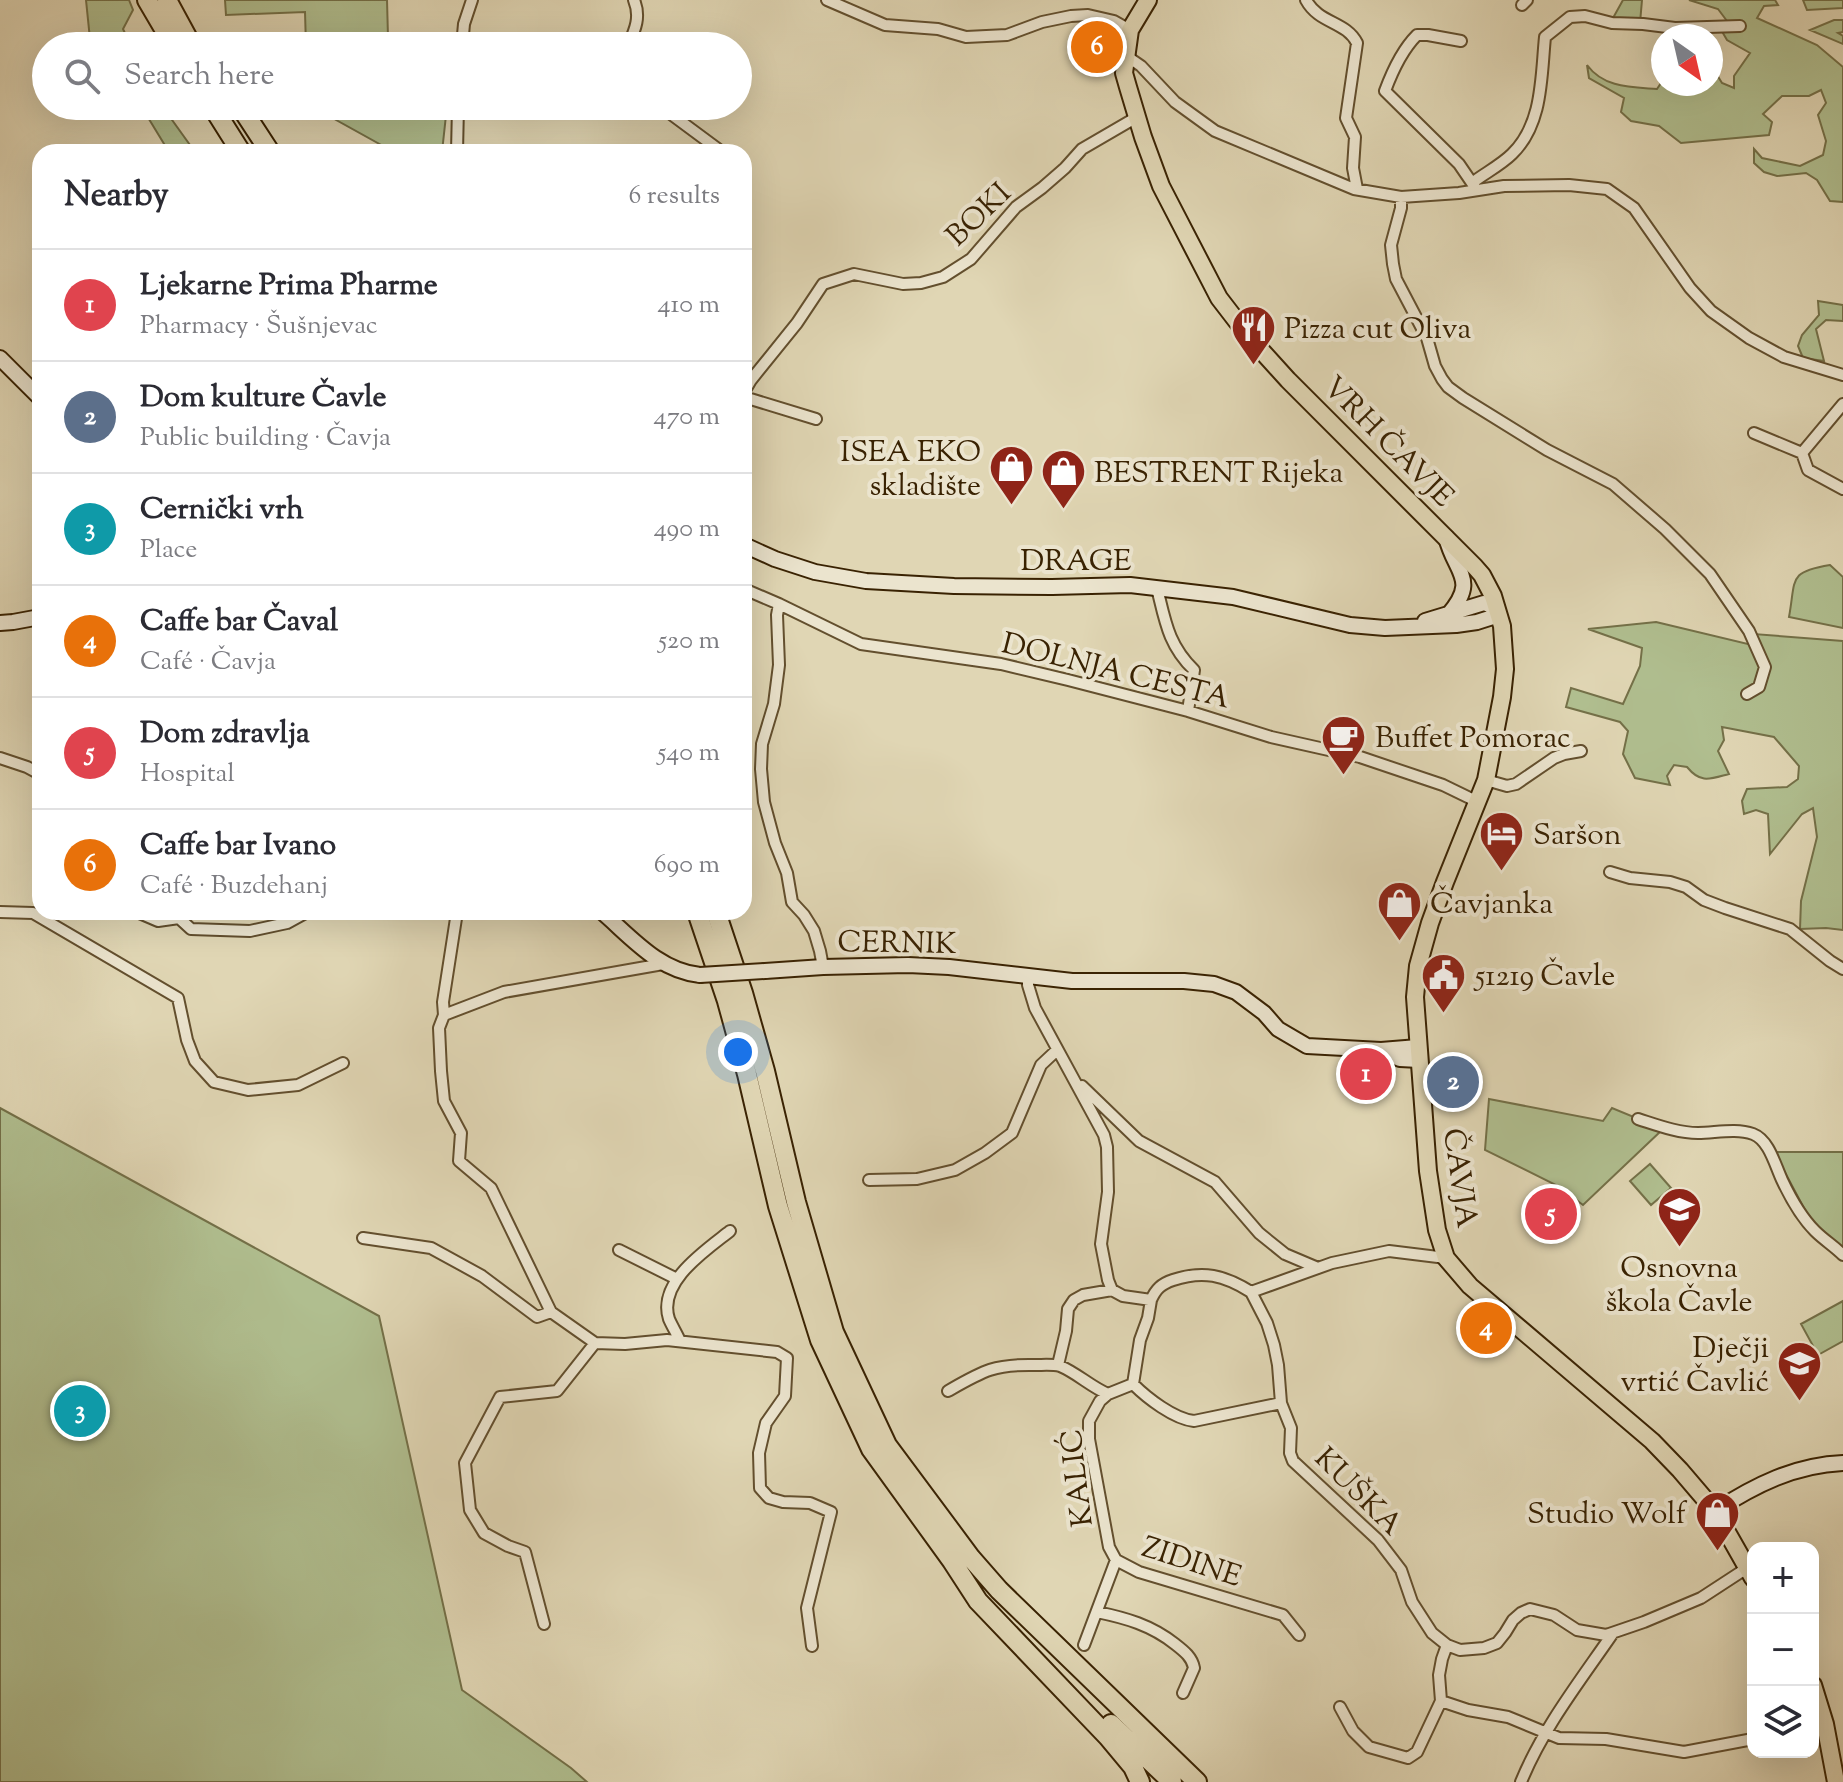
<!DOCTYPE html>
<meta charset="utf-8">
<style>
:root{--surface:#fff;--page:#f7f7f7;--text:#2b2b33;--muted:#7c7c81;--line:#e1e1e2;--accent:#d93025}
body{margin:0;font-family:"Sorts Mill Goudy",serif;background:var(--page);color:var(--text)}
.controls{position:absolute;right:24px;bottom:24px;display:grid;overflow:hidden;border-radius:16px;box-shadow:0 8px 32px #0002}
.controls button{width:72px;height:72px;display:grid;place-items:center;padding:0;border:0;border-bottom:2px solid var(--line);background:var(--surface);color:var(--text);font:40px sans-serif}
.compass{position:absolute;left:1651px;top:24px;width:72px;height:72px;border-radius:50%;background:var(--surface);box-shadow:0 8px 32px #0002;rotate:146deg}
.you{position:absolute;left:738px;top:1052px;width:28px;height:28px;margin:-20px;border:6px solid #fff;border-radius:50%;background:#1a73e8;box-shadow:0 0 0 12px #1a73e833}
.badge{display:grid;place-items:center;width:52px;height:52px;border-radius:50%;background:var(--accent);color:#fff;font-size:26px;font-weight:700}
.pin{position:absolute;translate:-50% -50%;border:4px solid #fff;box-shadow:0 2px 8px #0006}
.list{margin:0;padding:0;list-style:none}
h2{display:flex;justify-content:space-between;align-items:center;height:104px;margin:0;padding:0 32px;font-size:34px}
h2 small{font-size:26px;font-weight:400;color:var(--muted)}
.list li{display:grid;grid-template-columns:52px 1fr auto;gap:24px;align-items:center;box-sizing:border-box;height:112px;padding:0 32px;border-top:2px solid var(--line)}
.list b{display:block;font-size:30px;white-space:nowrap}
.list p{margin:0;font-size:26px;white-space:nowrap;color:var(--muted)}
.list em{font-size:26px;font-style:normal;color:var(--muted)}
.icon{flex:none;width:44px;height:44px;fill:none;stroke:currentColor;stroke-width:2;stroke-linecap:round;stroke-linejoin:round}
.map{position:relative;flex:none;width:1843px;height:1782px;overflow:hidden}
.search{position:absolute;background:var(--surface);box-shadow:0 8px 32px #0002;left:32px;top:32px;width:720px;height:88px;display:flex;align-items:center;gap:20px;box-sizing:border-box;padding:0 28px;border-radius:44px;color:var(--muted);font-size:30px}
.panel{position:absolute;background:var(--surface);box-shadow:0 8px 32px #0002;left:32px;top:144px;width:720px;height:776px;border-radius:24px}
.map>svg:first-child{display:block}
.green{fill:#b0be8f;stroke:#747048;stroke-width:2}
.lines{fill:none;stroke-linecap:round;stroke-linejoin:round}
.street-casing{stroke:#634f2e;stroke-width:14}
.secondary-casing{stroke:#392202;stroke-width:18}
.primary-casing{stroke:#392202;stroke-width:20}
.highway-casing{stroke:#392202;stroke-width:22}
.street{stroke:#ebe4ce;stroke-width:10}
.secondary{stroke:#ebe4ce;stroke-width:14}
.primary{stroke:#e0d6b4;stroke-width:16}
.highway{stroke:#e0d6b4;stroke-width:18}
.secondary-bridge-casing{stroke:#392202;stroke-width:18;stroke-linecap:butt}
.secondary-bridge{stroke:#ebe4ce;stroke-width:14}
.labels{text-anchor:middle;stroke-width:8;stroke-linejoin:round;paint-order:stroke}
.street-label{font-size:30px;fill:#392202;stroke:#ebe4ce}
.poi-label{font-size:30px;fill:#392202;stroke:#ebe4ce;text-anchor:start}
</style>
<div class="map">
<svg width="1843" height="1782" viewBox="0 0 1843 1782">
<rect width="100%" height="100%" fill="#e0d6b4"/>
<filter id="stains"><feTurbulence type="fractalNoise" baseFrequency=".0025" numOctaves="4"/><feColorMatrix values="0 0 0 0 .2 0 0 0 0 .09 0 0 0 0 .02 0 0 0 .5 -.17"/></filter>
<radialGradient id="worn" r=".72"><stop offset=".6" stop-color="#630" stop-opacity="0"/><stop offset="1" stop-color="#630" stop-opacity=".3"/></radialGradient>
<path class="green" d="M86,0H129L133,10L123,29L131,46H96L90,39Z
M225,0H387L388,37L453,46H306L305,12L226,15Z
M1623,0H1642L1640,23L1613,18Z
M1689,0H1775L1778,5L1764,6L1757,18L1817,45L1843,67V202L1830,201L1817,180L1806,173L1777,176L1764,172L1754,163V149L1762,158L1800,166L1823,155L1826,141L1818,115L1826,103L1821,90L1809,96H1782L1763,114L1772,122L1769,135L1681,143L1659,126L1631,121L1621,112L1624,98L1589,78L1587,65C1604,88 1631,87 1657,89L1663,80V84H1711V65L1722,83L1734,88V76L1750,53L1727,40L1720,28L1733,29L1718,9Z
M1803,0H1843V8L1807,10Z
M1834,20H1843V32L1838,33L1843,36V44L1810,30Z
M141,106H162L195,152H169Z
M311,106H447L442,152H394Z
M1818,301L1843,305V321L1826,320L1816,329L1824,361L1803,358L1798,346L1802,335L1819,315Z
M1830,565L1843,577V628L1789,617C1796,578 1788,572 1830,565Z
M1656,622L1756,646L1754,634L1843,641V930L1826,928L1800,929L1801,901L1817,837L1813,808L1802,814L1770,854L1768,814L1756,810L1744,814L1742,801L1747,789L1787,787L1798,779L1799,766L1774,737L1722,727L1724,740L1718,751L1729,774C1710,779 1701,784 1687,767L1674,765L1667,776L1670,785L1635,778L1623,754L1628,731L1620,722L1566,707L1571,688L1623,704L1640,666L1642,648L1588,629Z
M1489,1099L1603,1121L1612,1108L1663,1129L1583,1205L1558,1186L1485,1150Z
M0,1108L379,1316L462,1690L571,1768L587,1782H0Z
M1774,1152H1843V1250L1813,1225Z
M1650,1164L1671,1188L1651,1205L1630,1181Z
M1843,1301V1341L1818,1355L1801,1324Z"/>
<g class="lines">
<defs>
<path id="street" d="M827,0L885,25L938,29L966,37L1007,35L1042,22L1071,16L1088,15L1114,21L1130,30
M1306,0C1319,24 1346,21 1357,43L1346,118L1355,137L1353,168L1357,189
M1522,5L1527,0
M1461,41L1428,35H1417C1403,49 1392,72 1385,91L1459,164L1474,186
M462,46L464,24L472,0
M628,46C635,30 641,17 634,0
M1125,55L1141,66L1175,102L1215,131L1354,189L1401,197L1459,193L1504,186L1569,185L1607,189L1634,208L1690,288L1711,311L1749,338L1784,357L1843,375
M660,106L718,149
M457,152L458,106
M1472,183C1485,173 1501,165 1512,154C1543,124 1541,77 1545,37L1570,17L1585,16L1612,23L1643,24L1675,28L1740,26
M1401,197V208L1391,245L1393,264L1396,279L1427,338L1435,366L1442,379L1448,387L1463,398L1547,450L1613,484L1665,529L1710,574L1749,631L1765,667L1759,687L1747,694
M744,392L751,380L797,323L823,284L854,274L903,284L921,283L943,277L971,259L1016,207L1042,188L1065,168L1082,149L1137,117
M744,397L816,419
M1754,433L1802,453L1843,404
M1802,453L1808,470L1843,489
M1157,588C1165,620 1168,645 1194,670L1188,711
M744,589L779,604L861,644L1001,664L1068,680L1188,711L1271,737L1360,757L1443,785L1478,802
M779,604L777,615L779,665L774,704L762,744L761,769L764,802L775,843L787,873L792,902L804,915L814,931L820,951L823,967
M0,758L27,767L40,774
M1486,780L1507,786L1516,784L1554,758L1564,754L1581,751
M1610,872L1630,878L1670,882L1686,887L1704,900L1725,908L1790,929L1830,961L1843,969
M0,912L33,913L178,998L187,1040L195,1061L214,1082L248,1090L298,1085L343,1063
M137,912L158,921L179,918
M179,912V918L191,929L250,931L287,923L307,912
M663,964L504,992L444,1015L439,1028L441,1071L444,1101L461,1133L459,1161L491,1188L551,1312L595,1343L625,1344L667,1340L777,1352L787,1358L785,1396L766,1423L759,1453L760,1488L769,1498L783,1502L810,1503L831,1512L807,1608L812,1646
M1028,976V985L1035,1008L1104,1135L1107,1147L1108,1192L1101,1244L1108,1280L1112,1290L1123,1296L1151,1300C1156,1289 1161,1284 1173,1280C1203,1270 1224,1275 1251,1292L1332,1263L1389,1251L1446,1258
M444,1015L443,1002L457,912
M1082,1086L1139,1141L1215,1182L1259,1233L1285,1254L1318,1268
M1638,1119C1657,1125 1678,1133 1698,1133C1715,1133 1736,1128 1753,1134C1769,1140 1775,1165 1782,1180C1790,1197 1801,1217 1815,1231C1824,1240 1834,1246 1843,1255
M869,1180L917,1179L955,1170L985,1153L1012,1133L1041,1065L1057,1050
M363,1238L431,1248L482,1276L537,1317L551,1312
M619,1250L677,1279
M1251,1292L1267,1323L1274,1345L1278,1365L1281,1403L1291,1428L1290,1453L1293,1461L1378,1540L1401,1570L1412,1602L1432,1633L1447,1645L1460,1650L1484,1648L1497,1643L1505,1633L1513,1620L1521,1613L1530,1609L1554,1615L1577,1630L1606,1635L1644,1622L1701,1598L1747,1568
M1151,1300L1148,1318L1140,1340L1133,1384L1108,1394L1100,1401L1089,1421V1439L1109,1547L1116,1560L1139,1572L1283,1615L1299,1635
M680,1341C677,1334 672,1326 669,1319C657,1282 706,1250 730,1231
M1058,1365L1066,1331L1068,1309L1074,1300L1083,1295L1112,1290
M1133,1384C1147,1398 1174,1419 1194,1421L1281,1403
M948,1391C983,1371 994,1364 1035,1365C1043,1365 1053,1364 1060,1366C1077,1373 1091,1387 1108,1394
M1097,1612C1126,1618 1151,1625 1175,1644C1184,1651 1192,1657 1194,1668L1183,1693
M544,1624L525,1552L508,1546L484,1533L470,1510L465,1463L500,1397L557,1391L595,1343
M1084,1645L1116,1560
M1441,1701L1468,1710L1508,1717L1559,1738L1606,1739L1684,1752L1753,1739
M1340,1707L1353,1731L1369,1747L1408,1758L1417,1752L1441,1701L1439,1675L1442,1659L1447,1645
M1521,1782C1543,1728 1580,1681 1613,1633"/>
<path id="secondary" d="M0,358L40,398
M1446,537C1455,574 1479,579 1448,615
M744,545L775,559L815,572L866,581L954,586L1052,587L1130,585L1233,597L1350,625L1385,628L1456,625L1477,622L1499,615
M1425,621L1484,603L1497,608
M0,623L13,622L40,617
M602,912C631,937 659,971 700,975
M765,971L823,967L908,965L949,967L1072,981H1184L1214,984L1236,992L1264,1013L1278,1029L1307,1046L1381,1050L1418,1047
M1381,1051L1400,1059L1419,1060
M1715,1511C1755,1485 1795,1465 1843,1463"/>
<path id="primary" d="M1148,0L1130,30L1124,73L1128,87L1143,137L1161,186L1219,298L1249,337L1288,380L1475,567L1482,575L1493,596L1502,626L1505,669L1502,697L1486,780L1445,882L1430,923L1418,966L1415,997L1428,1171L1437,1230L1446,1258L1470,1286L1652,1441L1680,1470L1715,1511L1753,1578
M1813,1685L1825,1724L1836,1782"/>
<path id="highway" d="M147,0L174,46
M167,0L192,46
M212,106L241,152
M240,106L270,152
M697,912L727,1001L747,1074L778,1206L820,1340L871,1449L952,1561L978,1601L1108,1737L1133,1767L1140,1782
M716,912L743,993L765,1071L796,1202L834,1332L887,1445L971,1558L999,1590L1197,1782
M1111,1724L1172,1782"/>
</defs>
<use href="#street" class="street-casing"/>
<use href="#secondary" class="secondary-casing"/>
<use href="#primary" class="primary-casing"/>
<use href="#highway" class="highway-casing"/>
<use href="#street" class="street"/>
<use href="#secondary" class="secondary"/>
<use href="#primary" class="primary"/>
<use href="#highway" class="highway"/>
<defs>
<path id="secondary-bridge" d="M700,975L765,971"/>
</defs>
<use href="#secondary-bridge" class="secondary-bridge-casing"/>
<use href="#secondary-bridge" class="secondary-bridge"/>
</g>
<defs>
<symbol id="restaurant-pin" viewBox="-11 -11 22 30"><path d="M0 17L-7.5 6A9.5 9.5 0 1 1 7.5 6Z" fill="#8f2418" stroke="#ebe4ce"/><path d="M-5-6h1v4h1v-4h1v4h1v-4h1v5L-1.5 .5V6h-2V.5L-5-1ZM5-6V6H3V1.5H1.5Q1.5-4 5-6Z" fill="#fff"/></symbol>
<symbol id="shop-pin" viewBox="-11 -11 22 30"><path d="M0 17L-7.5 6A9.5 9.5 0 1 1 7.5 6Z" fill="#8f2418" stroke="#ebe4ce"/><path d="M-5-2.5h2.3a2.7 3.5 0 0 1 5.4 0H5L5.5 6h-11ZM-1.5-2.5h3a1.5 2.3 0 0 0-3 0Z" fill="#fff"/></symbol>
<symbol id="cafe-pin" viewBox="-11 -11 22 30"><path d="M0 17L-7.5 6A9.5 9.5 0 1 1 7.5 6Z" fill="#8f2418" stroke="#ebe4ce"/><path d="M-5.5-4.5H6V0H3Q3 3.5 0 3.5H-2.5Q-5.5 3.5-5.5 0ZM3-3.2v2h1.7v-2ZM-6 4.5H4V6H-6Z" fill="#fff"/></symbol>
<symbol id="hotel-pin" viewBox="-11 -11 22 30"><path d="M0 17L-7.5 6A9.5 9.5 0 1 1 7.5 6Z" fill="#8f2418" stroke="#ebe4ce"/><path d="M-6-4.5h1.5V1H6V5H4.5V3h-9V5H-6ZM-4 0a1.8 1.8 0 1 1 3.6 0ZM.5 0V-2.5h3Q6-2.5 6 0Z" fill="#fff"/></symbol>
<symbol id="civic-pin" viewBox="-11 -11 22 30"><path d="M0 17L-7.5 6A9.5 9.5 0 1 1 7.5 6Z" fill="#8f2418" stroke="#ebe4ce"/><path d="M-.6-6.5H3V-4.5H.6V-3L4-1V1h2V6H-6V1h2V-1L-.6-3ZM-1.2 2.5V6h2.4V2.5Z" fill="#fff"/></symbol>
<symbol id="school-pin" viewBox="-11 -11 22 30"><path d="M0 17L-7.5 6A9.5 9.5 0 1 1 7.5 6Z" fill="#8f2418" stroke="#ebe4ce"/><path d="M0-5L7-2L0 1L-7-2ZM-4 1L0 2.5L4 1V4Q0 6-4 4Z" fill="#fff"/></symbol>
</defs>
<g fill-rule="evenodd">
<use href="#restaurant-pin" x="1228" y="302" width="51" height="69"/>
<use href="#shop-pin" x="986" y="442" width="51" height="69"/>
<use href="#shop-pin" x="1038" y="446" width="51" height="69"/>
<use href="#cafe-pin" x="1318" y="712" width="51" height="69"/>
<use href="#hotel-pin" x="1476" y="808" width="51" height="69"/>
<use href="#shop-pin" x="1374" y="878" width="51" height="69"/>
<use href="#civic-pin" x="1418" y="950" width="51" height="69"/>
<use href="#school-pin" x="1654" y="1184" width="51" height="69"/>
<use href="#school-pin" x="1774" y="1338" width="51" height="69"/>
<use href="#shop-pin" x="1692" y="1488" width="51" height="69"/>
</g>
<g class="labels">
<g class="street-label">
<text transform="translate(978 214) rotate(-44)" y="10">BOKI</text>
<text transform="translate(1389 441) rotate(45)" y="10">VRH ČAVJE</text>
<text x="1076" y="570">DRAGE</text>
<text transform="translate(1116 670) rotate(14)" y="10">DOLNJA CESTA</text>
<text transform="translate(897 942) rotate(1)" y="10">CERNIK</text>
<text transform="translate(1461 1178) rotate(82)" y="10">ČAVJA</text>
<text transform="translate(1076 1478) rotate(-97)" y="10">KALIĆ</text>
<text transform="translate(1359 1491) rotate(45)" y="10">KUŠKA</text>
<text transform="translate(1192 1561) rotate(18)" y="10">ZIDINE</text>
</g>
<g class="poi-label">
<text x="1284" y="338">Pizza cut Oliva</text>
<text x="981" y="461" text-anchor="end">ISEA EKO<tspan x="981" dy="34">skladište</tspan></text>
<text x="1094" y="482">BESTRENT Rijeka</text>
<text x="1375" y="747">Buffet Pomorac</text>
<text x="1533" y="844">Saršon</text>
<text x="1430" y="913">Čavjanka</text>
<text x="1475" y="985">51219 Čavle</text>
<text x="1679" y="1277" text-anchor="middle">Osnovna<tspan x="1679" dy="34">škola Čavle</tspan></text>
<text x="1769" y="1357" text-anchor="end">Dječji<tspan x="1769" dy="34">vrtić Čavlić</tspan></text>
<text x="1686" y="1523" text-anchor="end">Studio Wolf</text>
</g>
</g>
<rect width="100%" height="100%" filter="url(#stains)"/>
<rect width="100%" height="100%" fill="url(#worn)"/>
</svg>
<div class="controls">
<button>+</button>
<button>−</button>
<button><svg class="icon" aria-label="layers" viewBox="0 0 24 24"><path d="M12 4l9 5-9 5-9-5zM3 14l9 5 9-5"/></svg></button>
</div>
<svg class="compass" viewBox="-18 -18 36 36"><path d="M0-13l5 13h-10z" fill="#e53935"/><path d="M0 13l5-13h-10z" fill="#7c7c81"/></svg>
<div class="you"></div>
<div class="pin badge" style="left:1366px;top:1074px;background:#e0444e">1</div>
<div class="pin badge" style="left:1453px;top:1082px;background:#5c6f8a">2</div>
<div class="pin badge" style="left:80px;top:1411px;background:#0f9aa8">3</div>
<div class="pin badge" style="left:1486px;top:1328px;background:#e8710a">4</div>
<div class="pin badge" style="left:1551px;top:1214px;background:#e0444e">5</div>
<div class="pin badge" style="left:1097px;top:47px;background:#e8710a">6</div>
<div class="search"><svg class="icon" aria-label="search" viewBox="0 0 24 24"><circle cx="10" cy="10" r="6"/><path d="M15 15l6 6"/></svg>Search here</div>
<section class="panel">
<h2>Nearby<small>6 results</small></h2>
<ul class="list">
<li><span class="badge" style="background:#e0444e">1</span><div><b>Ljekarne Prima Pharme</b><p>Pharmacy · Šušnjevac</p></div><em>410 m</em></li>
<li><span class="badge" style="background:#5c6f8a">2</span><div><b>Dom kulture Čavle</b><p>Public building · Čavja</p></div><em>470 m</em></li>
<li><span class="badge" style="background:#0f9aa8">3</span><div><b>Cernički vrh</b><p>Place</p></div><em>490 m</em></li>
<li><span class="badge" style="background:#e8710a">4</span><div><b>Caffe bar Čaval</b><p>Café · Čavja</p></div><em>520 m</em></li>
<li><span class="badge" style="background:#e0444e">5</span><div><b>Dom zdravlja</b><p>Hospital</p></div><em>540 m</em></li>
<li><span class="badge" style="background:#e8710a">6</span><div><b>Caffe bar Ivano</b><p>Café · Buzdehanj</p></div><em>690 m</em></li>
</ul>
</section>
</div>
